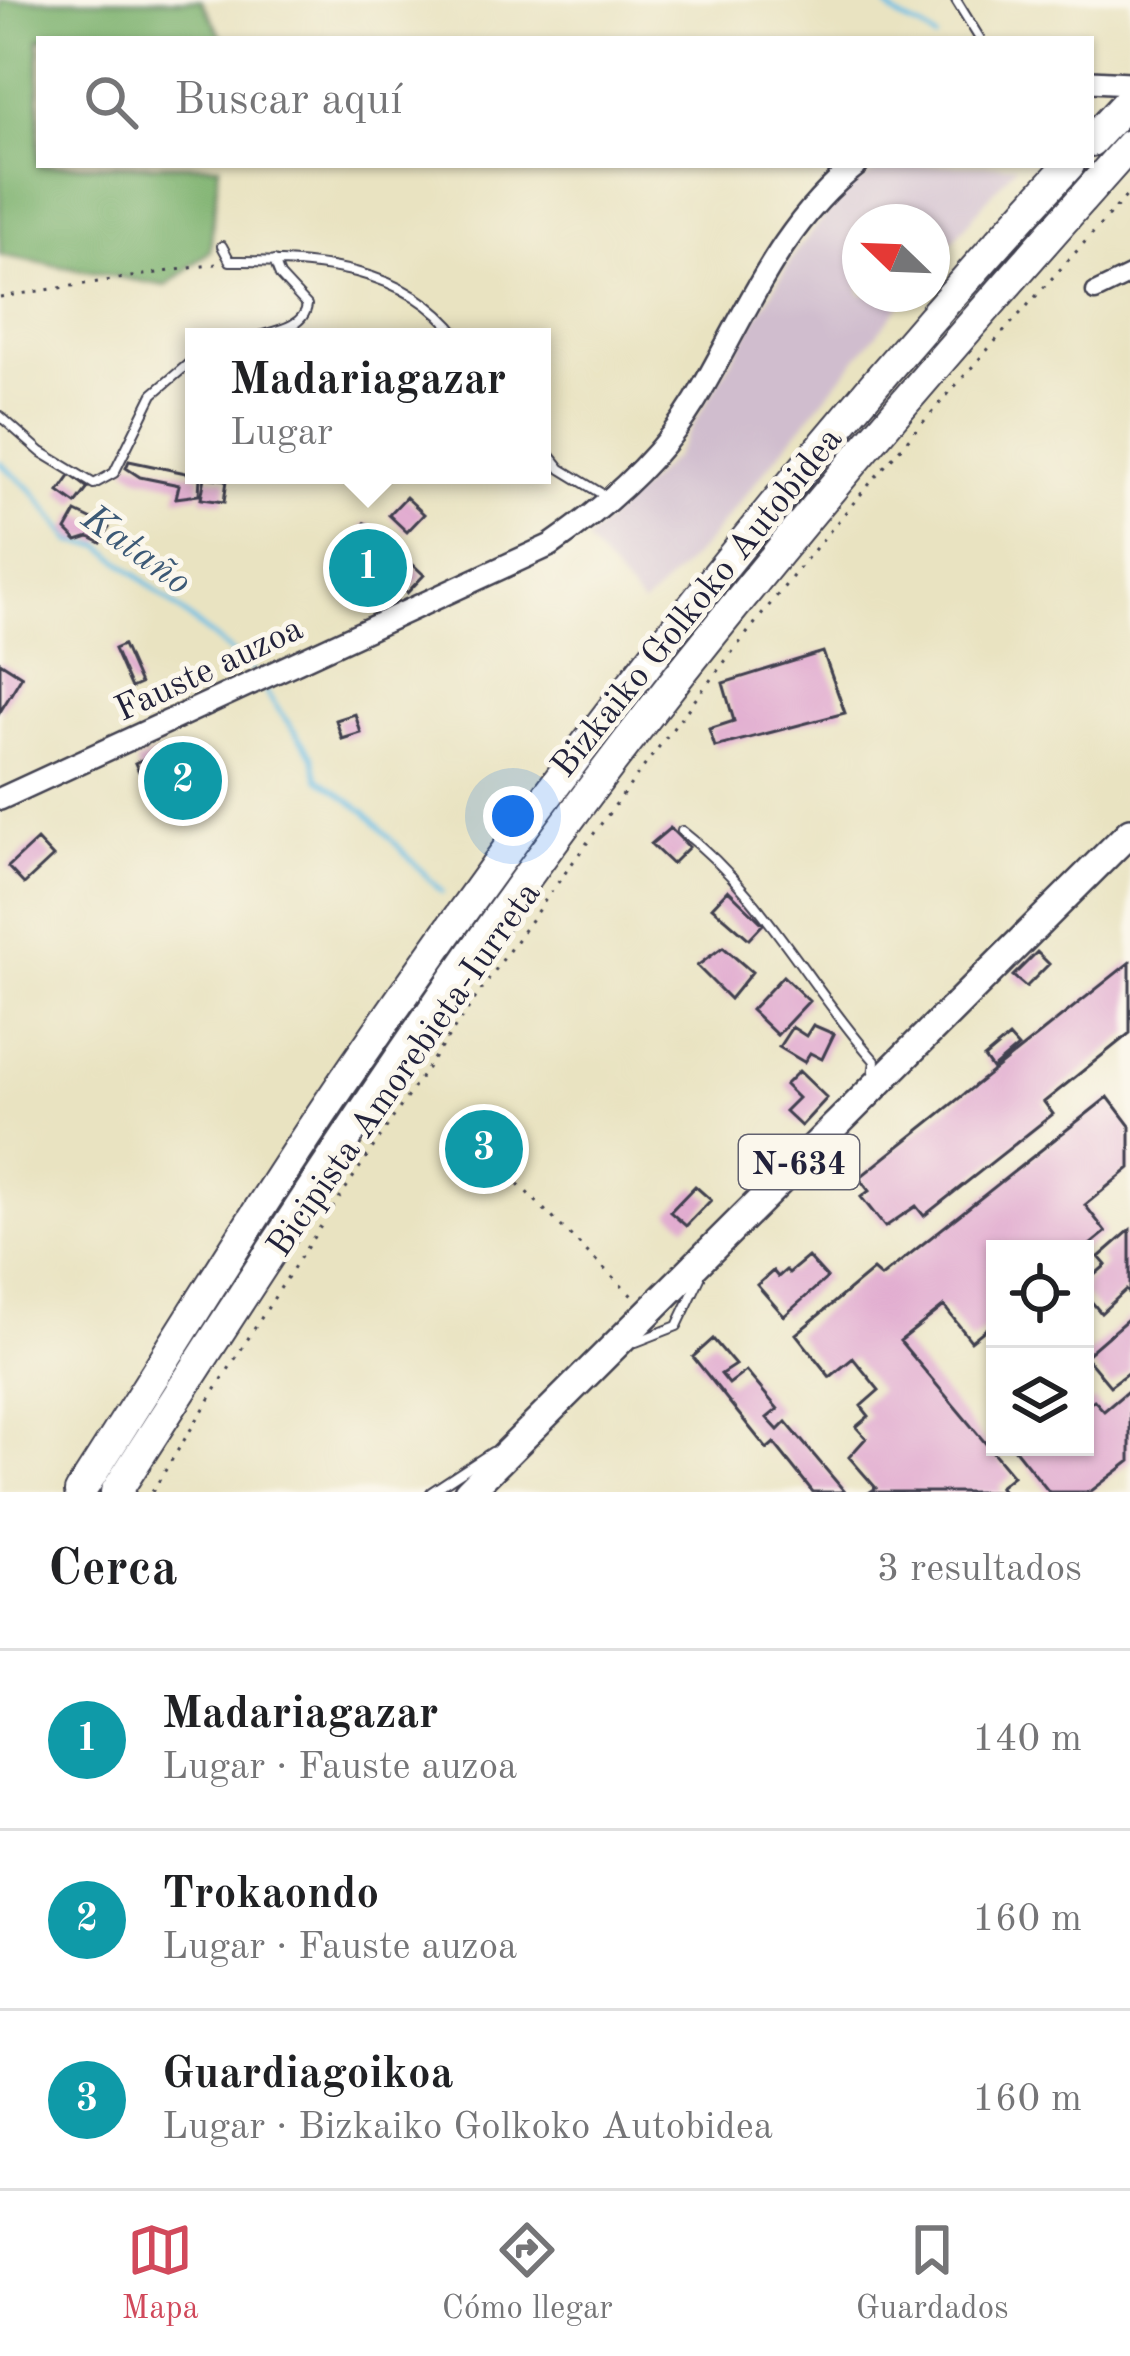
<!DOCTYPE html>
<html lang="es">
<meta charset="utf-8">
<style>
:root{--surface:#fff;--page:#f2f2f2;--text:#202124;--muted:#757577;--line:#e0e0e0;--accent:#d1495b}
body{margin:0;font-family:"Old Standard TT",serif;background:var(--page);color:var(--text)}
.controls{position:absolute;right:36px;bottom:36px;display:grid;overflow:hidden;border-radius:0px;box-shadow:0 3px 9px #0004}
.controls button{width:108px;height:108px;display:grid;place-items:center;padding:0;border:0;border-bottom:3px solid var(--line);background:var(--surface);color:var(--text);font:60px sans-serif}
.compass{position:absolute;left:842px;top:204px;width:108px;height:108px;border-radius:50%;background:var(--surface);box-shadow:0 3px 9px #0004;rotate:293deg}
.you{position:absolute;left:513px;top:816px;width:42px;height:42px;margin:-30px;border:9px solid #fff;border-radius:50%;background:#1a73e8;box-shadow:0 0 0 18px #1a73e833}
.badge{display:grid;place-items:center;width:78px;height:78px;border-radius:50%;background:var(--accent);color:#fff;font-size:39px;font-weight:700}
.pin{position:absolute;translate:-50% -50%;border:6px solid #fff;box-shadow:0 3px 12px #0006}
.popup{position:absolute;left:185px;top:328px;width:366px;height:156px;box-sizing:border-box;display:grid;place-content:center;border-radius:0px;background:var(--surface);filter:drop-shadow(0 3px 9px #0005);font-size:39px;white-space:nowrap;color:var(--muted)}
.popup b{font-size:45px;color:var(--text)}
.popup::after{content:'';position:absolute;left:50%;top:100%;margin-left:-24px;border:24px solid transparent;border-top-color:var(--surface)}
.list{margin:0;padding:0;list-style:none}
h2{display:flex;justify-content:space-between;align-items:center;height:156px;margin:0;padding:0 48px;font-size:51px}
h2 small{font-size:39px;font-weight:400;color:var(--muted)}
.list li{display:grid;grid-template-columns:78px 1fr auto;gap:36px;align-items:center;box-sizing:border-box;height:180px;padding:0 48px;border-top:3px solid var(--line)}
.list b{display:block;font-size:45px;white-space:nowrap}
.list p{margin:0;font-size:39px;white-space:nowrap;color:var(--muted)}
.list em{font-size:39px;font-style:normal;color:var(--muted)}
.icon{flex:none;width:66px;height:66px;fill:none;stroke:currentColor;stroke-width:2;stroke-linecap:round;stroke-linejoin:round}
.map{position:relative;flex:none;width:1130px;height:1492px;overflow:hidden}
.search{position:absolute;background:var(--surface);box-shadow:0 3px 9px #0004;left:36px;right:36px;top:36px;height:132px;display:flex;align-items:center;gap:30px;box-sizing:border-box;padding:0 42px;border-radius:0px;color:var(--muted);font-size:45px}
.sheet{height:696px;background:var(--surface)}
nav{display:flex;justify-content:space-around;align-items:center;box-sizing:border-box;height:168px;border-top:3px solid var(--line);background:var(--surface);font-size:33px;color:var(--muted)}
nav a{display:grid;justify-items:center;gap:6px}
nav .on{color:var(--accent)}
.map>svg:first-child{display:block}
.industrial{fill:#d0bdce}
.forest{fill:#7cb16d;stroke:#4f6a54;stroke-width:3}
.lines{fill:none;stroke-linecap:round;stroke-linejoin:round}
.stream{stroke:#69bee5;stroke-width:4.5}
.building{fill:#dea2cc}
.service-casing{stroke:#403f4f;stroke-width:12}
.minor-casing{stroke:#403f4f;stroke-width:21}
.tertiary-casing{stroke:#403f4f;stroke-width:26}
.trunk-casing{stroke:#403f4f;stroke-width:32}
.motorway-casing{stroke:#403f4f;stroke-width:34}
.path{stroke:#403f4f;stroke-width:3;stroke-dasharray:3 9;stroke-linecap:butt}
.service{stroke:#fff;stroke-width:8}
.minor{stroke:#fff;stroke-width:16}
.tertiary{stroke:#fff;stroke-width:21}
.trunk{stroke:#fff;stroke-width:27}
.motorway{stroke:#fff;stroke-width:30}
.labels{text-anchor:middle;stroke-width:10;stroke-linejoin:round;paint-order:stroke}
.shield{fill:#fbf7ec;stroke:#636270;stroke-width:3}
.shield-label{font-size:33px;font-weight:bold;fill:#22223b}
.street-label{font-size:36px;fill:#22223b;stroke:#fbf7ec}
.water-label{font-size:39px;font-style:italic;fill:#3b5976;stroke:#fbf7ec}
</style>
<div class="map">
<svg width="1130" height="1492" viewBox="0 0 1130 1492">
<rect width="100%" height="100%" fill="#fbf7ec"/>
<filter id="ink" filterUnits="userSpaceOnUse"><feTurbulence type="fractalNoise" baseFrequency=".00833" numOctaves="2"/><feDisplacementMap in="SourceGraphic" scale="24" xChannelSelector="R" yChannelSelector="G"/><feConvolveMatrix kernelMatrix="1 2 1 2 8 2 1 2 1" color-interpolation-filters="sRGB"/></filter>
<filter id="wash" filterUnits="userSpaceOnUse"><feTurbulence type="fractalNoise" baseFrequency=".004" numOctaves="4" result="noise"/><feDisplacementMap in="SourceGraphic" scale="48" xChannelSelector="R" yChannelSelector="G"/><feGaussianBlur stdDeviation="2.7" result="paint"/><feColorMatrix in="noise" values="0 0 0 0 0 0 0 0 0 0 0 0 0 0 0 0 0 1.4 0 .05"/><feComposite in="paint" operator="in"/></filter>
<g filter="url(#wash)">
<rect width="100%" height="100%" fill="#e9e3c1"/>
<path class="industrial" d="M885,165H1016L932,266V222H860V294H909L704,546L643,606L586,541L674,457L797,250L847,190Z"/>
<path class="forest" d="M0,0H201L223,39H39V165H219L210,251L166,286L0,255Z"/>
<g class="lines">
<path class="stream" d="M882,0C900,27 920,21 936,39
M0,463L33,491L72,542L101,546L252,669
M265,691L313,757L318,778L365,812L442,892"/>
</g>
<g id="blocks">
<path class="building" d="M129,461L200,476L199,495L176,498L179,485L140,477L126,468Z
M71,475L88,488L76,504L59,492Z
M205,477L227,480L224,502L201,499Z
M406,497L424,514L407,532L389,515Z
M76,512L109,528L101,543L89,537L77,541L66,530Z
M365,523L380,530L372,545L395,556L374,597L342,581Z
M406,558L424,575L407,593L389,575Z
M123,645L140,684L131,688L114,649Z
M823,652L845,713L715,747L709,729L734,721L723,683Z
M0,662L22,676L0,712Z
M355,714L361,733L342,739L336,720Z
M156,753L168,775L188,766L197,786L178,795L158,788L154,778L144,783L135,763Z
M670,828L689,847L672,864L651,844Z
M37,840L53,857L24,884L8,867Z
M728,890L763,924L749,939L712,907Z
M723,947L752,972L730,999L697,966Z
M1037,952L1049,964L1026,987L1013,976Z
M1130,962V1033L1044,1102L1053,1114L924,1216L916,1206L885,1227L861,1197L869,1191L859,1178Z
M783,976L809,1001L777,1035L751,1010Z
M813,1025L834,1034L822,1059L810,1053L804,1062L779,1047L792,1027L806,1036Z
M1009,1037L1018,1047L992,1069L984,1058Z
M799,1071L827,1098L801,1126L785,1111L798,1098L785,1085Z
M1108,1097L1130,1126V1168L1085,1205L1106,1232L1085,1249H995V1322L971,1341L944,1306L900,1341L1013,1476L999,1487L1003,1492H870L876,1488L849,1457L866,1438L856,1427L869,1416L861,1406L879,1390L853,1358L830,1377L796,1334L873,1270L881,1277Z
M467,1126L474,1133L481,1126L493,1137L487,1144L499,1155L487,1169L472,1153L482,1142L476,1136L462,1146L455,1136Z
M695,1186L711,1200L686,1226L670,1212Z
M1130,1230V1294L1126,1290L1101,1313L1085,1294V1283L1106,1265L1099,1257Z
M808,1257L827,1278L784,1316L757,1285L773,1271L778,1277L786,1270L789,1273Z
M1130,1317V1371L1110,1386L1085,1356Z
M713,1339L735,1365L721,1374L729,1384L746,1371L778,1409L767,1418L778,1430L786,1422L845,1492H813L774,1443L767,1449L693,1357Z
M1130,1389V1461L1090,1492H1049L1013,1447H1085V1408L1094,1400L1104,1411Z"/>
</g>
</g>
<g filter="url(#ink)">
<use href="#blocks" fill-opacity="0" stroke="#403f4f" stroke-width="3"/>
<g class="lines">
<defs>
<path id="service" d="M956,0L980,39
M222,246L230,261C314,260 405,266 459,337
M255,337C274,331 304,328 307,305L280,276L274,261
M0,416L41,452L94,484L114,473L153,394L194,359
M542,445L561,469L607,497
M682,831C761,891 809,987 875,1061L873,1075
M636,1342L677,1326L700,1278
M431,1492L492,1452"/>
<path id="minor" d="M1095,292L1130,275"/>
<path id="tertiary" d="M1091,81L1130,83
M0,799L551,545C607,506 659,460 695,401C744,319 778,226 857,165"/>
<path id="trunk" d="M468,1492L1130,832"/>
<path id="motorway" d="M1091,141L1130,99
M80,1492C175,1345 265,1194 365,1050C578,741 814,441 1069,165
M116,1492C287,1225 460,956 655,706C806,513 967,328 1130,145"/>
</defs>
<use href="#service" class="service-casing"/>
<use href="#minor" class="minor-casing"/>
<use href="#tertiary" class="tertiary-casing"/>
<use href="#trunk" class="trunk-casing"/>
<use href="#motorway" class="motorway-casing"/>
<path class="path" d="M0,297L216,264
M501,1167L634,1298
M152,1492C345,1178 553,874 784,587C894,450 1013,322 1130,192"/>
<use href="#service" class="service"/>
<use href="#minor" class="minor"/>
<use href="#tertiary" class="tertiary"/>
<use href="#trunk" class="trunk"/>
<use href="#motorway" class="motorway"/>
</g>
</g>
<g class="labels">
<rect class="shield" x="739" y="1135" width="120" height="54" rx="9"/>
<g class="shield-label">
<text x="799" y="1174">N-634</text>
</g>
<g class="street-label">
<text transform="translate(695 601) rotate(-51)" y="13">Bizkaiko Golkoko Autobidea</text>
<text transform="translate(208 667) rotate(-25)" y="13">Fauste auzoa</text>
<text transform="translate(402 1068) rotate(-55)" y="13">Bicipista Amorebieta-Iurreta</text>
</g>
<g class="water-label">
<text transform="translate(138 548) rotate(36)" y="14">Kataño</text>
</g>
</g>
</svg>
<div class="controls">
<button><svg class="icon" aria-label="locate" viewBox="0 0 24 24"><circle cx="12" cy="12" r="6"/><path d="M12 2v4M12 18v4M2 12h4M18 12h4"/></svg></button>
<button><svg class="icon" aria-label="layers" viewBox="0 0 24 24"><path d="M12 4l9 5-9 5-9-5zM3 14l9 5 9-5"/></svg></button>
</div>
<svg class="compass" viewBox="-18 -18 36 36"><path d="M0-13l5 13h-10z" fill="#e53935"/><path d="M0 13l5-13h-10z" fill="#757577"/></svg>
<div class="you"></div>
<div class="pin badge" style="left:368px;top:568px;background:#0f9aa8">1</div>
<div class="popup"><b>Madariagazar</b>Lugar</div>
<div class="pin badge" style="left:183px;top:781px;background:#0f9aa8">2</div>
<div class="pin badge" style="left:484px;top:1149px;background:#0f9aa8">3</div>
<div class="search"><svg class="icon" aria-label="search" viewBox="0 0 24 24"><circle cx="10" cy="10" r="6"/><path d="M15 15l6 6"/></svg>Buscar aquí</div>
</div>
<section class="sheet">
<h2>Cerca<small>3 resultados</small></h2>
<ul class="list">
<li><span class="badge" style="background:#0f9aa8">1</span><div><b>Madariagazar</b><p>Lugar · Fauste auzoa</p></div><em>140 m</em></li>
<li><span class="badge" style="background:#0f9aa8">2</span><div><b>Trokaondo</b><p>Lugar · Fauste auzoa</p></div><em>160 m</em></li>
<li><span class="badge" style="background:#0f9aa8">3</span><div><b>Guardiagoikoa</b><p>Lugar · Bizkaiko Golkoko Autobidea</p></div><em>160 m</em></li>
</ul>
</section>
<nav>
<a class="on"><svg class="icon" aria-label="map" viewBox="0 0 24 24"><path d="M3 6l6-2 6 2 6-2v14l-6 2-6-2-6 2zM9 4v14M15 6v14"/></svg>Mapa</a>
<a><svg class="icon" aria-label="directions" viewBox="0 0 24 24"><path d="M12 3l9 9-9 9-9-9zM9 14v-3h6M13 9l2 2-2 2"/></svg>Cómo llegar</a>
<a><svg class="icon" aria-label="saved" viewBox="0 0 24 24"><path d="M7 4h10v16l-5-4-5 4z"/></svg>Guardados</a>
</nav>
